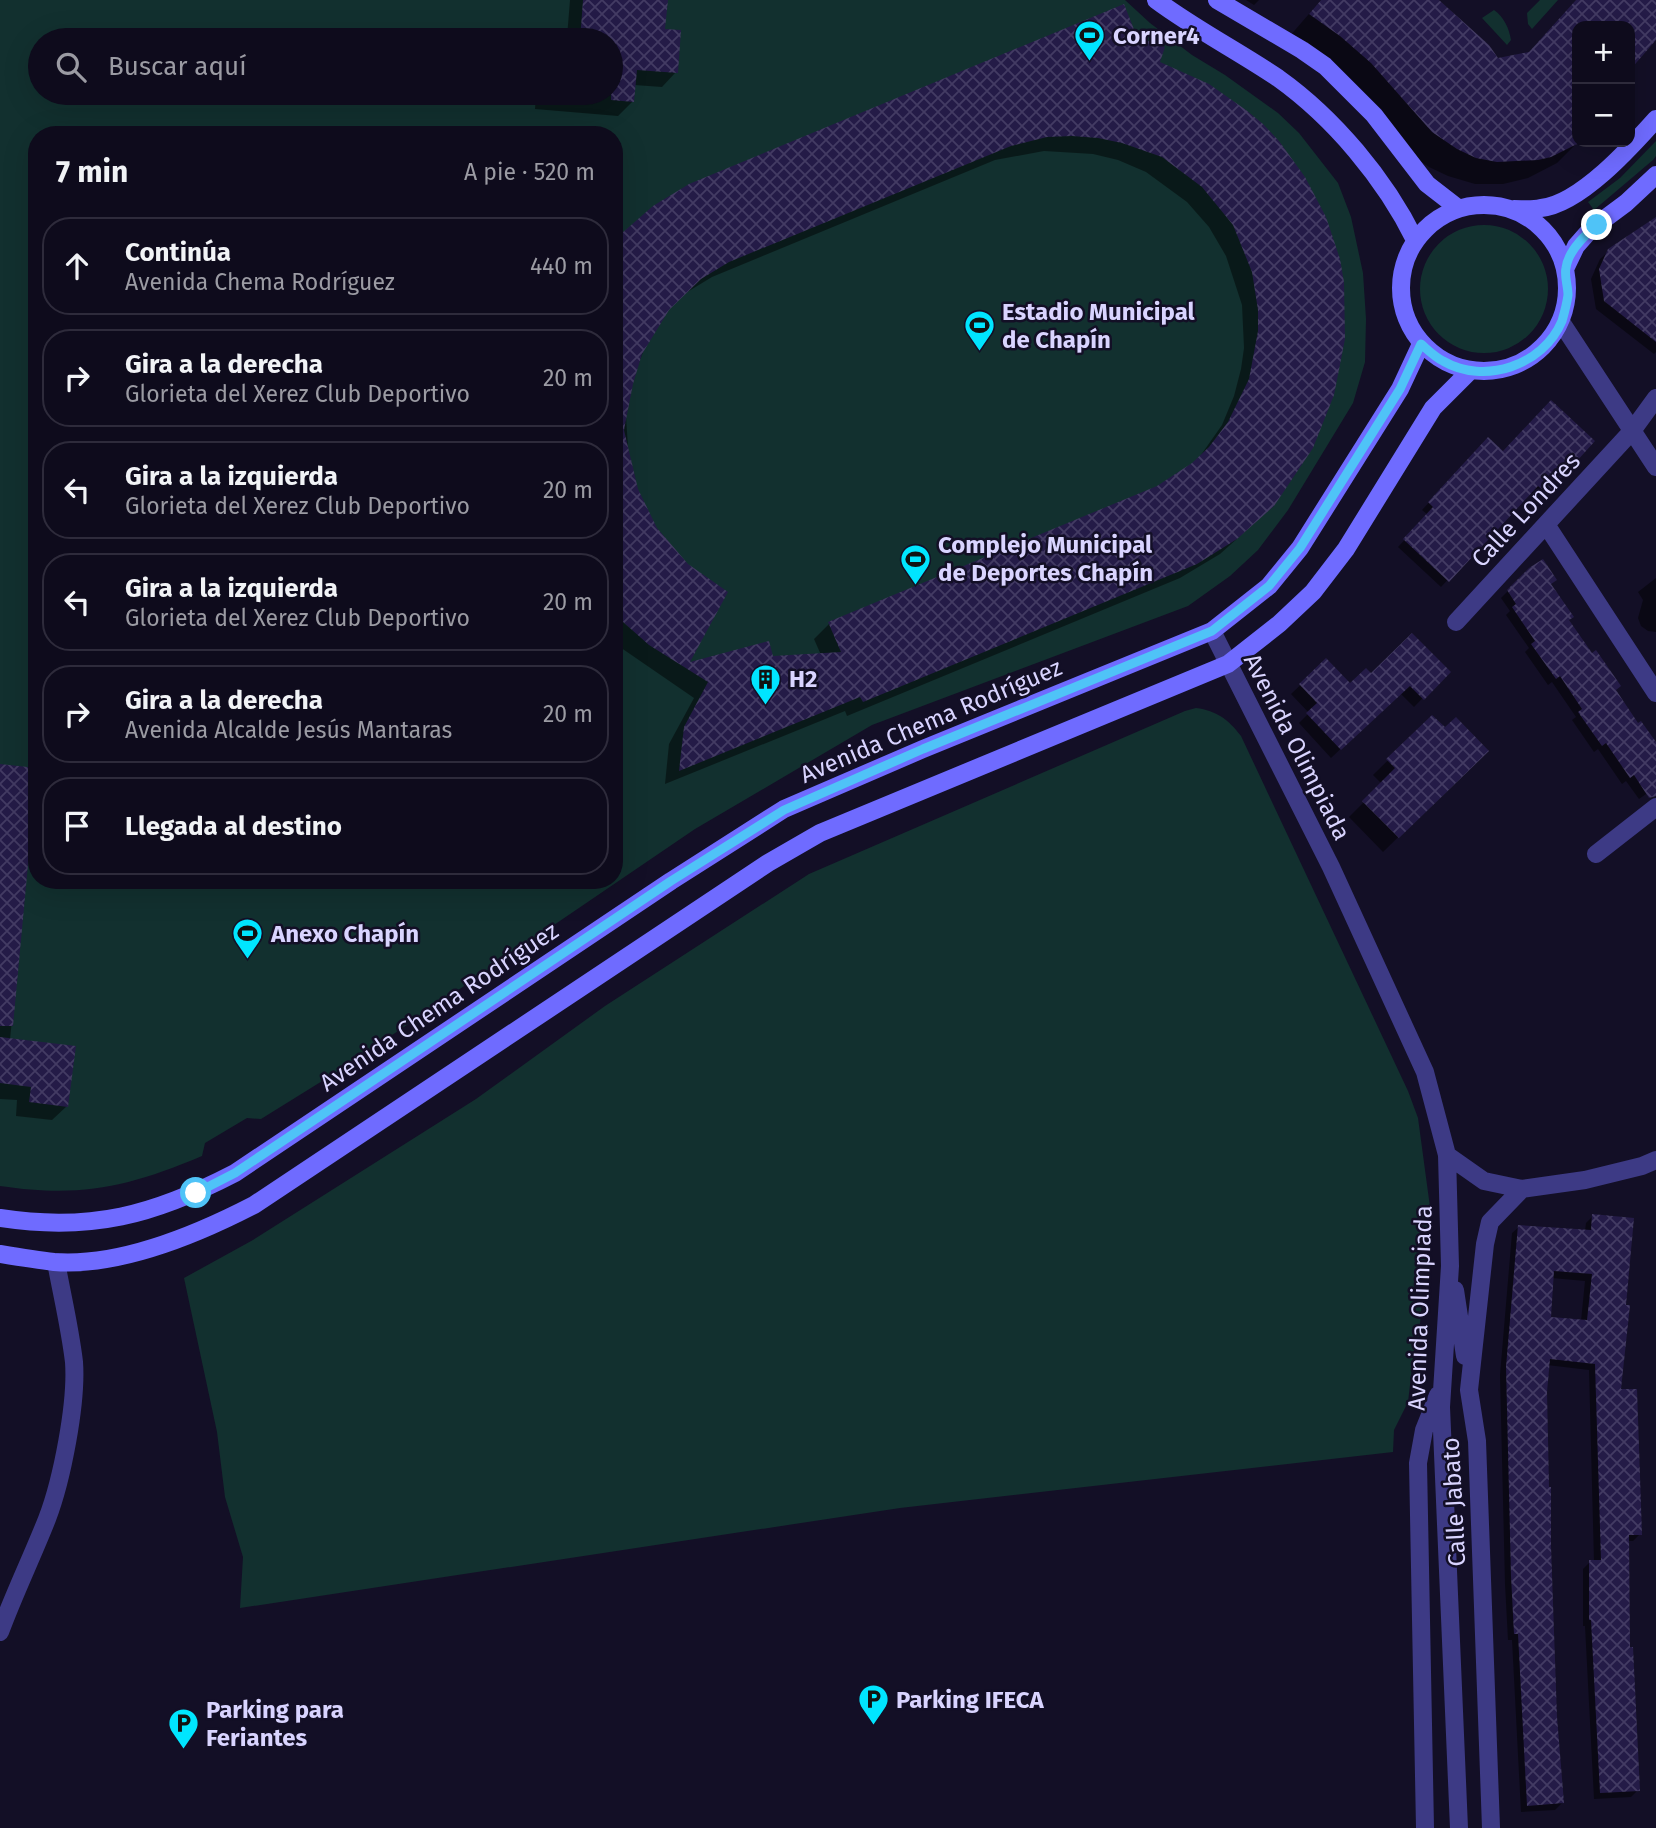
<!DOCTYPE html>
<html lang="es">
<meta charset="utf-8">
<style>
:root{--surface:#0e0b1c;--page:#171425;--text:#f1f3f6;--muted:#9b9ba3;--line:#2e2b3b}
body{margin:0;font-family:"Fira Sans",sans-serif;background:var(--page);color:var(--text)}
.controls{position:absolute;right:21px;top:21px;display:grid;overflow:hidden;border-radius:14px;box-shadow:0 7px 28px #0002}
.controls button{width:63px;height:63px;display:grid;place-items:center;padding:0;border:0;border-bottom:2px solid var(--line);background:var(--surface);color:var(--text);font:35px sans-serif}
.stop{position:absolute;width:21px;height:21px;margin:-16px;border:5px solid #4fc3f7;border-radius:50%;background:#fff}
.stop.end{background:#4fc3f7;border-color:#fff;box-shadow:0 2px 7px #0008}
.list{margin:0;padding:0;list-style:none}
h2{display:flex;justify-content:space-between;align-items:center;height:91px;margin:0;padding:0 28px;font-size:30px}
h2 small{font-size:23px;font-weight:400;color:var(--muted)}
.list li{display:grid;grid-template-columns:46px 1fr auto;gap:21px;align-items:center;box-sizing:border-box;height:98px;margin:0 14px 14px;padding:0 14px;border:2px solid var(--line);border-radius:28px}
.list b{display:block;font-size:26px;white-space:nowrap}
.list p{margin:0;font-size:23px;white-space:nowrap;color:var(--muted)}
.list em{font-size:23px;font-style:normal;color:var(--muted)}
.icon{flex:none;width:38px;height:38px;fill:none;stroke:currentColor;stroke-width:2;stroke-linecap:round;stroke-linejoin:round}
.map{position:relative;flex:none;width:1656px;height:1828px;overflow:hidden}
.search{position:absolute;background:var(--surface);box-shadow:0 7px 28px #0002;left:28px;top:28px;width:595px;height:77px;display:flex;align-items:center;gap:18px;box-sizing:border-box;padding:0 24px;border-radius:38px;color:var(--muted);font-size:26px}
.panel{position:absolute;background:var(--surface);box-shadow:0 7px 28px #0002;left:28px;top:126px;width:595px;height:763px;border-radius:28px}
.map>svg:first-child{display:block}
.green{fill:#12302f;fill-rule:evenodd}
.shadow{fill:#0007;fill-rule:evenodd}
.building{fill:url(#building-cross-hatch);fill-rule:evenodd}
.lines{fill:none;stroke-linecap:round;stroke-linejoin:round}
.street{stroke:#3d3a85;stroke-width:18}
.secondary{stroke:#6f6bff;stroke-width:18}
.route{stroke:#4fc3f7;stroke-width:9}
.labels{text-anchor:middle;stroke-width:5;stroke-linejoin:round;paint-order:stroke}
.poi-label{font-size:24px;font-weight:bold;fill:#d9d4ff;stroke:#130f26;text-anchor:start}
.street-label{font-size:24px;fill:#d9d4ff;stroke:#130f26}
</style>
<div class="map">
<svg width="1656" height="1828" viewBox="0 0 1656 1828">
<defs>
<pattern id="building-cross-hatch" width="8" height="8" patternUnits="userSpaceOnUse" patternTransform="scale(1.75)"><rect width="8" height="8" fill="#241b47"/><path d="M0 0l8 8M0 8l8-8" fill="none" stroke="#433b63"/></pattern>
</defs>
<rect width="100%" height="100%" fill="#130f26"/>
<path class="green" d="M0,0H1125L1150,23L1192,55L1225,75L1278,113L1299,133L1338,183L1351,217L1363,273L1366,319L1365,362L1353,403L1288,510L1258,550L1230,576L1188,606L872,725L695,829L348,1065L261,1119L247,1118L205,1143L202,1156C128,1187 81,1198 0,1186ZM40,40H611V93H40ZM37,135H614V880H37Z
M1540,0H1558L1532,29L1528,24L1527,13Z
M1494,10C1504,17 1509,28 1511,40L1507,45L1482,18Z
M1656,141V156L1653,160L1594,210L1588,202L1620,178Z
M1420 289a64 64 0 1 1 128 0a64 64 0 1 1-128 0Z
M1196,708C1217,711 1228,719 1241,736L1408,1091L1418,1118L1430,1207L1419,1336L1414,1351L1408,1402L1394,1430L1393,1452L900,1508L240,1608L243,1557L225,1497L217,1432L184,1278L253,1240L476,1099L605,1006L809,874L1185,711Z"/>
<path class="shadow" d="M570,0H666L664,30L676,72L662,87L634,85L633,101L618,116L535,109L536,93H611V40H550L554,36L567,37Z
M1246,0H1259L1254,5Z
M1321,0H1436L1497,60L1529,54L1577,0H1656V38L1630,66V26H1577V126L1572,132L1578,142L1557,163L1528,178L1503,184H1475L1448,176L1429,167L1412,155L1289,37Z
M1135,38L1157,62L1262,126L1257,521L1220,554L1180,578L847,716L845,711L665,784L669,744L694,698L614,643V242ZM1044,151L1093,154L1118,160L1146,172L1187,202L1209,227L1226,256L1242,305L1244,348L1241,369L1234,396L1222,425L1196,462L1158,487L829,624L814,639L821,655L687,665L629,461L626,417L631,384L648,339L667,310L684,294L712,277L995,160Z
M1656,225V352L1654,354L1596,309L1591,279L1600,259L1609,251Z
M1488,440L1503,453L1593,441L1539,500L1530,492L1441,587L1398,547L1428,515L1422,510Z
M1530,569L1550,585L1568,621L1638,725L1656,745V787L1639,799L1626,781L1622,784L1598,749L1594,752L1572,720L1576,717L1552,682L1548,685L1525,652L1529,648L1506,615L1510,611L1501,598Z
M1656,578V632L1648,631L1641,626L1638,618L1643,600L1638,592Z
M1326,661L1350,686L1371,675L1448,672L1414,707L1400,693L1331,758L1299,723L1309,713L1291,694Z
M1432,717L1445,730L1486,751L1383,852L1349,817L1382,784L1373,775Z
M0,766L36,770L10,1040L67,1106L52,1120L16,1116L17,1100L0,1099Z
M1593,1216L1640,1534L1633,1541H1628V1649L1638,1790L1631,1797L1594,1799L1585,1626H1583V1569L1590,1562H1594L1589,1370L1547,1365L1545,1392L1549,1546L1556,1717L1562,1803L1555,1810L1521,1812L1512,1640H1508L1505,1584L1500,1375L1512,1233L1519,1227L1585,1231L1586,1223ZM1552,1278L1585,1281L1581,1321L1549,1319Z"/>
<path class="building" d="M583,0H668L665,29L681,30L678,73L637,70L634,102L611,100V40H580Z
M1321,0H1439L1489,45L1498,58L1529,52L1576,0H1656V40L1630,70V26H1577V144L1551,157L1538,160L1497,162L1476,158L1457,149L1432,132L1371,63L1340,36L1309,14Z
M1124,4L1137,37L1165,47L1160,62L1209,84L1246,110L1263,124L1279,141L1305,177L1326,217L1340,259L1344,282L1345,339L1334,395L1313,448L1274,506L1237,539L1197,564L863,702L860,697L679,771L684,727L708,682L649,645L614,614V240L653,206L689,184ZM1072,136L1098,138L1122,143L1162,157L1202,187L1233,225L1252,272L1258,310V331L1249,379L1228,422L1209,447L1192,463L1157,486L828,622L841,652L773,656L769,641L690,662L728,592L688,564L657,528L638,489L624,430L633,384L642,354L669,310L701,279L729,262L1011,146L1047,137Z
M1656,217V342L1604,301L1599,269L1608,249Z
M1551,400L1595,441L1547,494L1538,486L1449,582L1403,539L1433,507L1428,502L1488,437L1503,451Z
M1543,559L1557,580L1551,584L1574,617L1569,620L1592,653L1596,650L1621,686L1616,690L1638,723L1641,721L1656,742V796L1649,798L1634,775L1630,778L1606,743L1602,746L1578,712L1582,709L1560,676L1556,679L1531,644L1535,641L1512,607L1516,604L1507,590L1529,568Z
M1412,633L1451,672L1424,700L1410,686L1341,750L1306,713L1317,703L1299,684L1326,658L1350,683L1366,668L1371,673Z
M1432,715L1445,727L1456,717L1489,751L1399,838L1362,801L1395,768L1386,759Z
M0,764L37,768L13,1026H0Z
M0,1037L76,1046L68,1107L29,1102L31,1087L0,1083Z
M1592,1214L1634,1218L1626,1305H1630L1621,1389H1637L1642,1535H1629L1630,1647H1633L1640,1791L1600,1793L1591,1620H1589V1560H1601L1595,1364L1550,1359L1547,1392L1549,1487H1551V1546L1557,1717L1564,1803L1527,1806L1518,1634H1514L1511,1576L1506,1367L1518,1225L1591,1230ZM1554,1271L1592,1274L1587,1320L1551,1317Z"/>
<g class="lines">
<path class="street" d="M1561,322L1656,467
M1547,526L1656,693
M1456,622L1632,431L1656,398
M1212,631L1331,867L1425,1072L1447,1155L1450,1266L1441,1407L1459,1828
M1596,854L1656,807
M1447,1155L1484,1181L1522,1189L1585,1180L1642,1166L1656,1160
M1455,1290L1465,1356
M0,1632C14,1594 32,1557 47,1519C62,1480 77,1403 74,1362C70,1328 62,1295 56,1262
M1425,1828L1418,1463L1424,1430L1438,1395
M1491,1828L1477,1441L1469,1390L1485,1244L1490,1222L1522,1189"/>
<path class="secondary" d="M1156,0C1195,29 1238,51 1278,78C1334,118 1385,179 1415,240
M1217,0L1302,50L1325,66L1374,115L1427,184L1458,208
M1401 288a83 83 0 1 1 166 0a83 83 0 1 1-166 0Z
M1514,209C1523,209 1533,210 1541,208C1580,204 1631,147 1656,119
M1566,267L1576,246L1591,229L1626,203L1656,175
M0,1218C91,1232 154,1215 235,1173L671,881L784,809L923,749L1212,631L1269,586L1300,548L1400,389L1421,344
M0,1254C18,1257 36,1260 54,1262C120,1267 196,1235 254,1205L768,863L820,833L1228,664L1279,624L1313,592L1346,549L1433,408L1470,371"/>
</g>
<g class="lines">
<path class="route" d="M196,1193L235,1173L671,881L784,810L923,749L1212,631L1269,586L1300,548L1400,389L1421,344C1428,350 1435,357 1443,361C1484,385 1543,366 1562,321C1564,314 1567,303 1568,295C1568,286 1564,276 1566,268C1568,251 1585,235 1597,225"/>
</g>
<defs>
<symbol id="stadium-pin" viewBox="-11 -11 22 30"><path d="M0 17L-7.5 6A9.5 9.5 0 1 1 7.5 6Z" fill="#00e5ff" stroke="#130f26"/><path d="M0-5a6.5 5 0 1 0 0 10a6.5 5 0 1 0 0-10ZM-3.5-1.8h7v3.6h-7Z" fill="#111"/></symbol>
<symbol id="building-pin" viewBox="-11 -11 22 30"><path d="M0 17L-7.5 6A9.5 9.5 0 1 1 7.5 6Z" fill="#00e5ff" stroke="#130f26"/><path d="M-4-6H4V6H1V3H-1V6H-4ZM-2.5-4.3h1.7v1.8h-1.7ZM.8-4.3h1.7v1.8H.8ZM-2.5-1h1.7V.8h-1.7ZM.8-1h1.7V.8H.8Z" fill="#111"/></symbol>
<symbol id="parking-pin" viewBox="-11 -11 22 30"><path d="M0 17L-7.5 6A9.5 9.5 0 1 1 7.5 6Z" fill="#00e5ff" stroke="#130f26"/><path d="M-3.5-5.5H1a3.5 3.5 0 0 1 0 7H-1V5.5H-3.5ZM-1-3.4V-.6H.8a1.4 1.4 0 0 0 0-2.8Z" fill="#111"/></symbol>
</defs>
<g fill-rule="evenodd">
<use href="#stadium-pin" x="1072" y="18" width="35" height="47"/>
<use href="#stadium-pin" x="962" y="308" width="35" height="47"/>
<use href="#stadium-pin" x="898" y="542" width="35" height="47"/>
<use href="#building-pin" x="748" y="662" width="35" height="47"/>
<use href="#stadium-pin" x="230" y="916" width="35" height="47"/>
<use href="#parking-pin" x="856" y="1682" width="35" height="47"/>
<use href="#parking-pin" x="166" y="1706" width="35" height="47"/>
</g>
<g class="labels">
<g class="poi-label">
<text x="1113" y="44">Corner4</text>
<text x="1002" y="320">Estadio Municipal<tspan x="1002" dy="28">de Chapín</tspan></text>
<text x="938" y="553">Complejo Municipal<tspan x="938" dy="28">de Deportes Chapín</tspan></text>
<text x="789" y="687">H2</text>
<text x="271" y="942">Anexo Chapín</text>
<text x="896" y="1708">Parking IFECA</text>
<text x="206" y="1718">Parking para<tspan x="206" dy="28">Feriantes</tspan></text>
</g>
<g class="street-label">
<text transform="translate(1526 510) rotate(-47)" y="8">Calle Londres</text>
<text transform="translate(931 721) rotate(-23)" y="8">Avenida Chema Rodríguez</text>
<text transform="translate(1297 747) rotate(63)" y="8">Avenida Olimpiada</text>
<text transform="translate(439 1007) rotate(-34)" y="8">Avenida Chema Rodríguez</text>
<text transform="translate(1420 1308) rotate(-88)" y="8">Avenida Olimpiada</text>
<text transform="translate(1454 1502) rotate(-93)" y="8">Calle Jabato</text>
</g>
</g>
</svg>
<div class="controls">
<button>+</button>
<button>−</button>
</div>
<div class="stop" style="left:196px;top:1193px"></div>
<div class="stop end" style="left:1597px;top:225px"></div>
<div class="search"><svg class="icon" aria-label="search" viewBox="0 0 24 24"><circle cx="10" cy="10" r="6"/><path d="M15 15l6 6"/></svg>Buscar aquí</div>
<section class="panel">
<h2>7 min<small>A pie · 520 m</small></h2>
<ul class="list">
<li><svg class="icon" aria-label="ahead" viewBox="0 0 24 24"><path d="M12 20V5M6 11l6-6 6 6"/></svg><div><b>Continúa</b><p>Avenida Chema Rodríguez</p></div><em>440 m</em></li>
<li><svg class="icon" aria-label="right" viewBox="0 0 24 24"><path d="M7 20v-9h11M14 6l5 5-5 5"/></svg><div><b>Gira a la derecha</b><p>Glorieta del Xerez Club Deportivo</p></div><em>20 m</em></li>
<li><svg class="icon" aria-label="left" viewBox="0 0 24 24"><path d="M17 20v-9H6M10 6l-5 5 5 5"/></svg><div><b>Gira a la izquierda</b><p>Glorieta del Xerez Club Deportivo</p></div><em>20 m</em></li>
<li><svg class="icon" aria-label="left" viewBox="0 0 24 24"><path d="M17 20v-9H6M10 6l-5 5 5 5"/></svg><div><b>Gira a la izquierda</b><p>Glorieta del Xerez Club Deportivo</p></div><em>20 m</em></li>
<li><svg class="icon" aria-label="right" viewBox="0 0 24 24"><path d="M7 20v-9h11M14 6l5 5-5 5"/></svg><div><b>Gira a la derecha</b><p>Avenida Alcalde Jesús Mantaras</p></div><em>20 m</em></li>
<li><svg class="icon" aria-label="arrive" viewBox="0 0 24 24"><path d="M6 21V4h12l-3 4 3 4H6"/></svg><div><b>Llegada al destino</b></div></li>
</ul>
</section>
</div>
